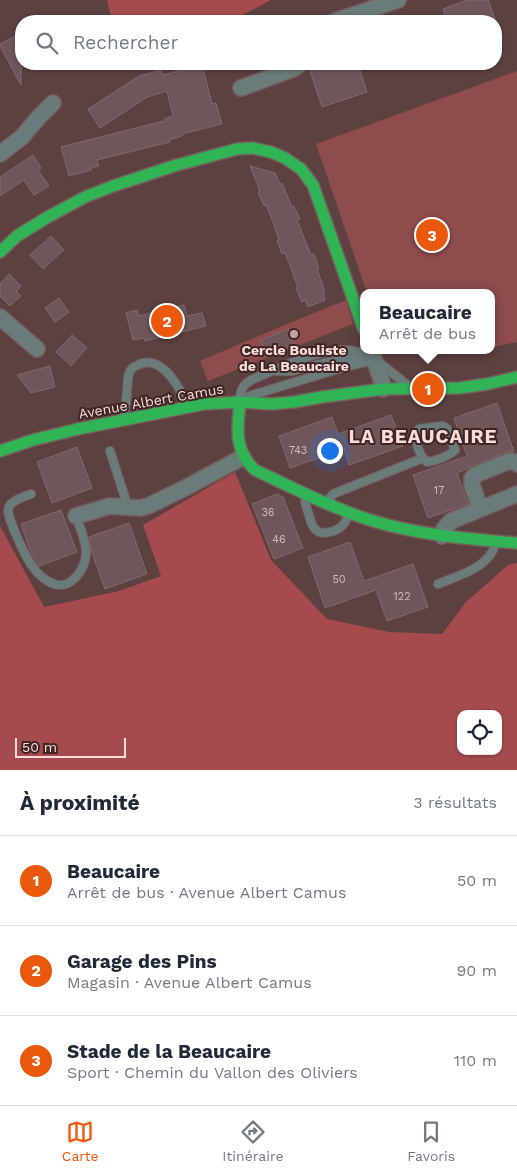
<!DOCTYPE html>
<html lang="fr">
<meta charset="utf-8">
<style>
:root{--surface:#fff;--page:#f2f2f3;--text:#1f2937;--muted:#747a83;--line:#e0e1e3;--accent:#ea580c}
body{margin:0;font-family:"Work Sans",sans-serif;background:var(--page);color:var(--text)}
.controls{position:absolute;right:15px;bottom:15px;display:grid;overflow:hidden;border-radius:10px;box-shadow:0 1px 4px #0004}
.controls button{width:45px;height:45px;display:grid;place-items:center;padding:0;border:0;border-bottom:1px solid var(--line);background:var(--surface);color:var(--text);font:25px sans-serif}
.scale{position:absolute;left:15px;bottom:12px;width:111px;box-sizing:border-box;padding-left:5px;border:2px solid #fcdad9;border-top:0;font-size:14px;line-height:18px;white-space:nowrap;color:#fcdad9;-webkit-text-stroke:4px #3d2524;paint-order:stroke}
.you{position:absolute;left:329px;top:450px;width:18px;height:18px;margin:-12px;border:4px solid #fff;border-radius:50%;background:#1a73e8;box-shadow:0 0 0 8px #1a73e833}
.badge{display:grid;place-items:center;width:32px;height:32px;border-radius:50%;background:var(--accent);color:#fff;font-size:16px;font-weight:700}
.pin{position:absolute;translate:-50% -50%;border:2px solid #fff;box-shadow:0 1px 5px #0006}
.popup{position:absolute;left:360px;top:289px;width:135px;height:65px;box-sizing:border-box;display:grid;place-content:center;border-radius:10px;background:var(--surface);filter:drop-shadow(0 1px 4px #0005);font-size:16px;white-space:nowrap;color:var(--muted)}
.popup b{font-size:19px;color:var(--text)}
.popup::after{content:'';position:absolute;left:50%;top:100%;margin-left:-10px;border:10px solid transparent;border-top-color:var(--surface)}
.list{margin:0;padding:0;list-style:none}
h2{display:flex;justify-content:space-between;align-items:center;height:65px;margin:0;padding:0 20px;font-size:21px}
h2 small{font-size:16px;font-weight:400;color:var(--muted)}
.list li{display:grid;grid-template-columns:32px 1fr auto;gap:15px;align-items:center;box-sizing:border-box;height:90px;padding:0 20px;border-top:1px solid var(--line)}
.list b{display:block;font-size:19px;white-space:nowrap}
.list p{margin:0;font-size:16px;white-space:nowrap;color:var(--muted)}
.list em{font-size:16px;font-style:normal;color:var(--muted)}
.icon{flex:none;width:28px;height:28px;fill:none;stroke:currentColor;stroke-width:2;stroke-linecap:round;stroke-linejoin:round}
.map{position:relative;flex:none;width:517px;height:770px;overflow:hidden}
.search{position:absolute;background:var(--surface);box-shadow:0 1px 4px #0004;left:15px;right:15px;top:15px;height:55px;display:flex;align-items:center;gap:12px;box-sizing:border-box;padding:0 18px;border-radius:20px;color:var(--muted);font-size:19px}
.sheet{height:335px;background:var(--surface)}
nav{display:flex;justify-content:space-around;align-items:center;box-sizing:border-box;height:70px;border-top:1px solid var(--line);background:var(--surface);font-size:14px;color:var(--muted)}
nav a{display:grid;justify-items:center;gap:2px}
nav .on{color:var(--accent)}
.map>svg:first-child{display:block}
.green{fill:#8e4c4c}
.forest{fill:#a64b4d;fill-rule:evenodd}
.building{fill:#6e5659;stroke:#82696d}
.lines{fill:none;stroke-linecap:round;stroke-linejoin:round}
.lane-casing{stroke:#775e5e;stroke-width:10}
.street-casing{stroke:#775e5e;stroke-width:18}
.fast-casing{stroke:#775e5e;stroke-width:14}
.lane{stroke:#6a7b7c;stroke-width:8}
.street{stroke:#6a7b7c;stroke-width:15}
.fast{stroke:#30b455;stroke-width:11}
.poi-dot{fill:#c4a4a3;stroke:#3d2524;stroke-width:2}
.labels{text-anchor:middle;stroke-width:4;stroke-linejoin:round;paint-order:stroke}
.number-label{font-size:11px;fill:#d8b9b9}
.poi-label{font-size:14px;font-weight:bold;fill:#fcdad9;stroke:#3d2524}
.street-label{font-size:14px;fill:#fcdad9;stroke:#3d2524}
.district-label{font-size:19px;font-weight:bold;letter-spacing:1px;fill:#fcdad9;stroke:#3d2524}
</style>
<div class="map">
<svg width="517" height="770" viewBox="0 0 517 770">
<rect width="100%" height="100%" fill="#5d4040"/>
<path class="green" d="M517,71V342L492,347V293H367L316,144Z
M346,300L353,324L208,381L200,361L289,323Z"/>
<path class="forest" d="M107,0H271L231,21H112Z
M235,472L271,560L327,619L389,632L442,634L466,602L508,565L517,563V770H0V526L44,607L119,591L161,576L143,525ZM461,714H498V751H461Z"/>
<path class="building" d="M467,0H488L496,21H447L443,9Z
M21,33V85L0,46V44Z
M309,64H358L367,92L322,107L309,68Z
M202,65L212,104L216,103L222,124L182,134V136L169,140L170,142L97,160L99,166L91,168V170L69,176L61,147L164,121V119L173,116L167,91L147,97L100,128L88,109L139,76L161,70L163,75Z
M33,155L41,168L38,170L49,186L34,195L24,180L0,196V177Z
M250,166L275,173L280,184L282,183L292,207L294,206L300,219L297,220L311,255L314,254L319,268L317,269L325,292L323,293L325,300L308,307L305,300L302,302L296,288H298L292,271L285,253L282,254L277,240H279L273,222L266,205L264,206L258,192L260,191Z
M51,236L64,250L43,269L30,255Z
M9,274L21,286L16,291L21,296L10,306L0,296V284Z
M59,298L69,312L55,322L45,308Z
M184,305L187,316L202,313L206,326L145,341L144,338L133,340L126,313L137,310L139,316Z
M288,329L294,344L266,355L261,340Z
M72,335L87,348L71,366L56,352Z
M50,366L55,387L31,393L17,375Z
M497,403L514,452H505L457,473L468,504L428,518L413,475L467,456L454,418Z
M391,415L403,446L349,465L344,449L290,468L279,436L332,417L338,434Z
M77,447L92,488L52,503L37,462Z
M277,494L283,497L303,548L274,559L252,504Z
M61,510L77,552L39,566L31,553L21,524Z
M129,523L147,574L105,589L92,553L89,537Z
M350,542L364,581L413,564L428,607L387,621L376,590L325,608L308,557Z"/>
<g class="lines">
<defs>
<path id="lane" d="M276,371H292L324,363L347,359H363
M249,396L348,366L375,360
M240,400C240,390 243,385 251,380C280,368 327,343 359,352C375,356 393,374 407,385
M124,417C125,408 127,399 127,390C128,384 127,377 130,371C133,366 138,365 143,363C164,358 181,389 186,405
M434,427L443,426L447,429L455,450C449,456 436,461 427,462C420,457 416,444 415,435L419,429Z
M110,451L128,507
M31,494C24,497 15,499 10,505C5,511 12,523 14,530C23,550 32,576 54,584C63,587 69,584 75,578C82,571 87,560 86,550C85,539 80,527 76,516
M306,496C304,502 306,506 308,512C310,518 311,526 316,530C323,536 337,531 343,525C346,522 347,518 349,514
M328,501L333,494L423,458
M438,584C460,575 489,568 496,543"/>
<path id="street" d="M335,21L398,0
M241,88L293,69L300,64
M0,154L22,137L39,117L53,103
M0,317L37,349
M371,350L382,382L383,389
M480,508L472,485V478L475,475L509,461L515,462L517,464
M76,516L110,506L140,508L148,506L185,488L243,457
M442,536L444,529L451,521L517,494"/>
<path id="fast" d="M0,252L17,236L46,218L85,197L113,186L177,165L237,149L252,148L271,152L285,158L301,169L313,185L364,330
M240,402C237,428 234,451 255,470C293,488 330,507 370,520C418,535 468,539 517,543
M0,451L33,440L78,429L204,404L240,402L272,404L294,402L322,397L383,389L459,388L487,384L517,377"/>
</defs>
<use href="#lane" class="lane-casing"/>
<use href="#street" class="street-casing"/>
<use href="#fast" class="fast-casing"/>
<use href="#lane" class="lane"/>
<use href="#street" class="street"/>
<use href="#fast" class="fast"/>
</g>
<circle class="poi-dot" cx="294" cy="334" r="5"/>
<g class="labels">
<g class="number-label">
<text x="298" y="454">743</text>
<text x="439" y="494">17</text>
<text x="268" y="516">36</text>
<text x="279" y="543">46</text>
<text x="339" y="583">50</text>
<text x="402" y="600">122</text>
</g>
<g class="poi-label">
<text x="294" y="355">Cercle Bouliste<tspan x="294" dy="16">de La Beaucaire</tspan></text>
</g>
<g class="street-label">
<text transform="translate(151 401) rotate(-10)" y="5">Avenue Albert Camus</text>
</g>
<g class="district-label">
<text x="423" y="443">LA BEAUCAIRE</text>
</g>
</g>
</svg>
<div class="controls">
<button><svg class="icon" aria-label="locate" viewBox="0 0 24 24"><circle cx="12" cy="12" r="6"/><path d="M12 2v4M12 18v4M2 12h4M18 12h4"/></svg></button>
</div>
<div class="scale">50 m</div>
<div class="you"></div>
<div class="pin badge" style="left:428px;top:389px">1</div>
<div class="popup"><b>Beaucaire</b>Arrêt de bus</div>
<div class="pin badge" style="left:167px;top:321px">2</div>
<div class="pin badge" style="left:432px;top:235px">3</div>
<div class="search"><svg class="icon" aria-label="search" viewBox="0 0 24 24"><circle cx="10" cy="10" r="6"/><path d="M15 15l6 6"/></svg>Rechercher</div>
</div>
<section class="sheet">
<h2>À proximité<small>3 résultats</small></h2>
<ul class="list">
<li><span class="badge">1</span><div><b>Beaucaire</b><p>Arrêt de bus · Avenue Albert Camus</p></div><em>50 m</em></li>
<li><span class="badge">2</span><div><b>Garage des Pins</b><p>Magasin · Avenue Albert Camus</p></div><em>90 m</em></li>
<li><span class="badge">3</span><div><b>Stade de la Beaucaire</b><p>Sport · Chemin du Vallon des Oliviers</p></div><em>110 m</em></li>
</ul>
</section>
<nav>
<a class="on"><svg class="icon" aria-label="map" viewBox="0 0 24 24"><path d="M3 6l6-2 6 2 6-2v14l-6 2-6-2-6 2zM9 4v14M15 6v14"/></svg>Carte</a>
<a><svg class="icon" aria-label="directions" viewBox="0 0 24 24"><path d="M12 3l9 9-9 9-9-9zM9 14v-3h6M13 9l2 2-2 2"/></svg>Itinéraire</a>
<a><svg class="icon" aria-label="saved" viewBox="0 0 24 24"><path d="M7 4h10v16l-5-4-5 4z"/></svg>Favoris</a>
</nav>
